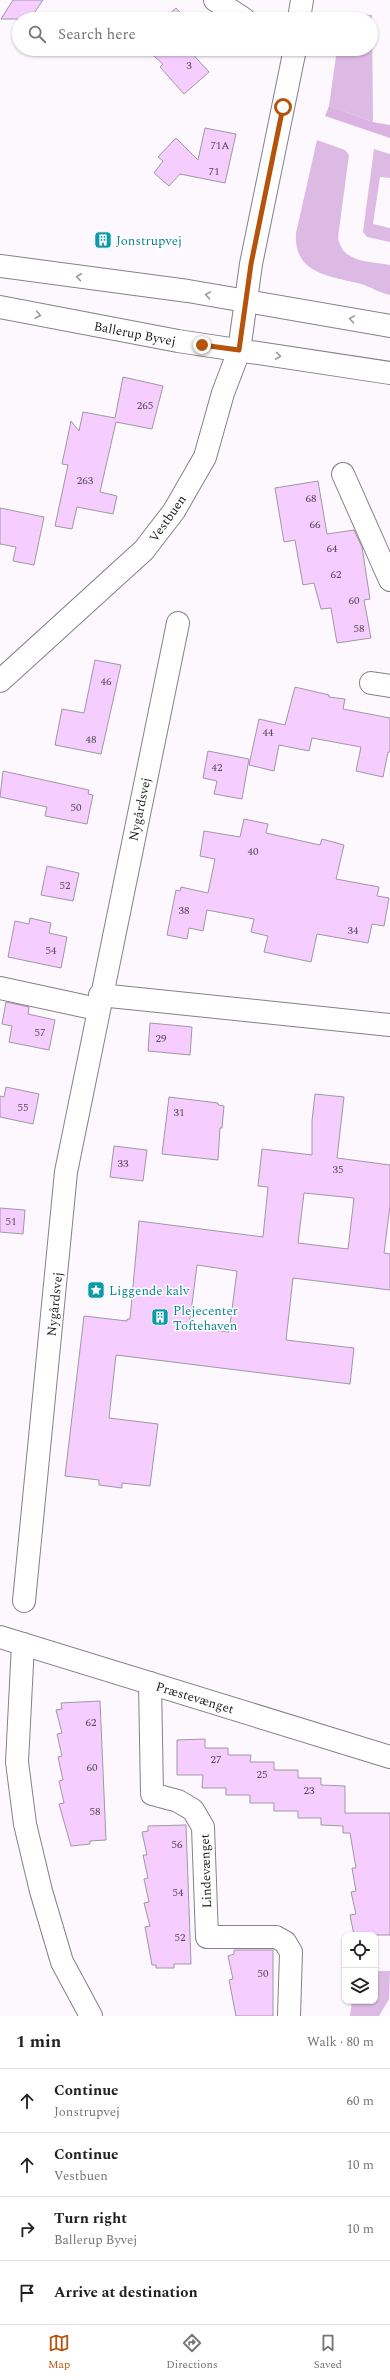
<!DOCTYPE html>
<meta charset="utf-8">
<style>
:root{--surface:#fff;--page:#f2f2f2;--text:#202124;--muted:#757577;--line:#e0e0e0;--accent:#b45309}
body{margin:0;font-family:Spectral,serif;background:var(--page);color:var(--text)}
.controls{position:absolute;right:12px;bottom:12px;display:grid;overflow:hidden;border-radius:8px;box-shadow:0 1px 3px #0004}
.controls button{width:36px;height:36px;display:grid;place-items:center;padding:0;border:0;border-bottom:1px solid var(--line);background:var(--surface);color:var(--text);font:20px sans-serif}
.stop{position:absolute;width:12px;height:12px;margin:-9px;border:3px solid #b45309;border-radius:50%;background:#fff}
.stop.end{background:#b45309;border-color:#fff;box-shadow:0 1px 4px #0008}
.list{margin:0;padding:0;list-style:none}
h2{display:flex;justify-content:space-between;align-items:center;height:52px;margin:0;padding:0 16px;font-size:17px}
h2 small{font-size:13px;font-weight:400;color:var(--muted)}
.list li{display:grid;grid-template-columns:26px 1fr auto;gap:12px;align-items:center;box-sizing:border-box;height:64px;padding:0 16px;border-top:1px solid var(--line)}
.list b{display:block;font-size:15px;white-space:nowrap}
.list p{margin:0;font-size:13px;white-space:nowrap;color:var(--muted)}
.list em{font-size:13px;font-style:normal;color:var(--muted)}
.icon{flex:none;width:22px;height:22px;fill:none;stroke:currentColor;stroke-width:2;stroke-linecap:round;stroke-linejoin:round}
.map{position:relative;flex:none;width:390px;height:2016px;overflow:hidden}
.search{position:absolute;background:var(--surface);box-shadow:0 1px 3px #0004;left:12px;right:12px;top:12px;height:44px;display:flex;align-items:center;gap:10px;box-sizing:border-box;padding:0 14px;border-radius:22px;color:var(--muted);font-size:15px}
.sheet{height:308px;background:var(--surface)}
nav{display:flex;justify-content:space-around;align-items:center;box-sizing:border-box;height:56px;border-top:1px solid var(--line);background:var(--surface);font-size:11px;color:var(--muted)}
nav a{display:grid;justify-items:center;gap:2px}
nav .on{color:var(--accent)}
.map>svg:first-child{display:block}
.green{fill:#dcbae3}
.forest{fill:#dab3e3}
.building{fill:#f6cdff;stroke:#a098a2;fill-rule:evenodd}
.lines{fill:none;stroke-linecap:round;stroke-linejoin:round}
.street-casing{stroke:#877f89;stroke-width:24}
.secondary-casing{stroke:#877f89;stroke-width:24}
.street{stroke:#fff;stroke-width:22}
.secondary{stroke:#fff;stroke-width:22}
.oneway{stroke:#9b999b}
.route{stroke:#b45309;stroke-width:5}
.labels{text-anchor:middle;stroke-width:3;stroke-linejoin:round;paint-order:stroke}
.number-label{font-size:11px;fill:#564958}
.culture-label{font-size:13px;fill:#0d838f;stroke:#fff;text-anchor:start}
.street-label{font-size:13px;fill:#201d21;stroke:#fff}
</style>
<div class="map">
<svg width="390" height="2016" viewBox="0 0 390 2016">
<rect width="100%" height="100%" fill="#fdf8fe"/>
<path class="green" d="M340,12L372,15L373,122L329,106L337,49H371V19H339Z
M317,140L345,150L349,155L338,237C342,263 368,261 390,265V295C380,293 371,287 361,284C330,276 293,274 296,233Z
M374,149L390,154V178L380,177L373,224L390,228V242L367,237L363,232Z
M375,1971H390L389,1999L379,2016H350L352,2001H375Z"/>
<path class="forest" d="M329,106L373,122L390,125V138L325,116Z"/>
<path class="building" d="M13,0H43L30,19H1Z
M176,8L186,19H164Z
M146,49H188L209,72L184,94L160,67L163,64Z
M205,128L236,134L225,183L180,174L169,186L154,173L163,161L158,157L176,138L198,160Z
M123,377L163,386L152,429L116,422L100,492L117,496L113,514L77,507L72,529L55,526L68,465L62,464L71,421L79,431L83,412L115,418Z
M318,481L327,534L354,530L362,547L370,599L364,600L371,638L337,643L331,608L321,609L314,583L303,585L295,540L284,542L275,488Z
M0,508L44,517L34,565L13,561L16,547L0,544Z
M95,660L121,665L101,754L55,745L62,709L84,713Z
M295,687L329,695V697L345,699L343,709L390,718V752H388L383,777L356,771L361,747L312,738L309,751L279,745L274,771L249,765L259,719L285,725Z
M208,751L249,759L242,799L214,794L217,781L203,778Z
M3,771L89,790L88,794L93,795L87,824L45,816L47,807L0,797Z
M244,819L268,824L266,833L320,845L322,839L344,845L336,879L379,887L377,896L389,898L384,926L372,924L368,943L317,934L311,962L264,952L268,936L251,932L254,919L207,910L203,931L189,928L187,939L167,935L176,890L180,891L181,887L208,893L215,859L200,856L204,831L240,837Z
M47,866L79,873L73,901L41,895Z
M30,918L51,923L49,933L67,937L61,968L8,957L15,921L29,924Z
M6,1002L29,1007L28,1014L55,1020L49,1050L9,1042L12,1026L2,1024Z
M150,1023L192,1027L190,1055L148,1051Z
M6,1087L39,1094L33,1124L0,1117V1096L4,1097Z
M315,1094L344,1097L337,1158L390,1165V1206L384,1253L390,1254V1290L293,1278L286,1340L354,1348L350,1384L116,1355L109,1418L158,1424L150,1486L122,1483V1488L99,1485V1480L65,1476L84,1316L127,1321V1319H130L139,1221L263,1237L268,1187L258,1186L262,1149L312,1155V1121ZM304,1193L354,1198L348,1249L298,1243ZM197,1265L237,1271L229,1332L189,1327Z
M169,1097L218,1103V1105L224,1106L222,1128H220L218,1160L162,1154Z
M114,1146L147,1150L143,1181L110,1177Z
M0,1208L25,1210L23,1234L0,1232Z
M100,1701L106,1840L90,1841V1844L71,1846L59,1804L64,1803L59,1781L63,1780L58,1757L62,1756L57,1734L62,1733L56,1710L62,1709L61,1703Z
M205,1739V1748H228V1755H251L250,1762H274V1770H298V1778H321V1785L345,1786V1813H390V1935H354L350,1915L356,1914L351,1892L356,1891L352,1868H356L350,1833H343V1826L321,1825V1818H298V1811H274V1803H250V1795H226V1788H202L203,1775H177V1740Z
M186,1825L191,1964H174V1968H156V1965H152L145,1927L150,1926L144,1903L149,1902L144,1879L148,1878L143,1855H147L142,1832L148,1831V1826Z
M234,1950H273V2016H236L229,1980L233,1979L228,1956L234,1954Z"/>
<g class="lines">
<defs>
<path id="street" d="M215,0L244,19
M343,474L390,580
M371,683L390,686
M0,988L97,1009
M100,995L390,1025
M24,1601L66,1172L178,623
M23,1644L17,1762L25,1824L41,1891L62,1962L91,2016
M150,1683L152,1794L178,1801L193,1810L203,1827L207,1937H276L285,1942L291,1952L289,2016"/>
<path id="secondary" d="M299,19L302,0
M0,266L188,291L390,326
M0,307L178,341L390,373
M0,681L144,550L174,511L205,457L223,393L239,351L251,264L295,49
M0,1637L390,1757"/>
</defs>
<use href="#street" class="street-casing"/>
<use href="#secondary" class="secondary-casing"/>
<use href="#street" class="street"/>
<use href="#secondary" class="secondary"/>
</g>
<defs><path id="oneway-chevron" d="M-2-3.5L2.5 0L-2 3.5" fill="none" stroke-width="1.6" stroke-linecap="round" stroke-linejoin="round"/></defs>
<g class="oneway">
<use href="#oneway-chevron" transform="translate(79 277) rotate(-172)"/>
<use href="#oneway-chevron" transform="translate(208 295) rotate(-170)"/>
<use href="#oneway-chevron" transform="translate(38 315) rotate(11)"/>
<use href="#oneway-chevron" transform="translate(352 319) rotate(-170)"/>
<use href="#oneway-chevron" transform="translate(278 356) rotate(8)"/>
</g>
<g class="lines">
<path class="route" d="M202,345L239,350L251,264L283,107"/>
</g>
<defs>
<symbol id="building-square" viewBox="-11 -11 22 22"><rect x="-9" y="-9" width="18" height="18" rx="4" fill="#0f9aa8" stroke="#fff"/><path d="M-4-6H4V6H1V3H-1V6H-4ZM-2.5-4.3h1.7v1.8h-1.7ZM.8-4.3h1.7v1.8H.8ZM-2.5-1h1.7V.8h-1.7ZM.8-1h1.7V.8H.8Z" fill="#fff"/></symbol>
<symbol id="sight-square" viewBox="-11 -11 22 22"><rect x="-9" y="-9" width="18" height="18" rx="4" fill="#0f9aa8" stroke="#fff"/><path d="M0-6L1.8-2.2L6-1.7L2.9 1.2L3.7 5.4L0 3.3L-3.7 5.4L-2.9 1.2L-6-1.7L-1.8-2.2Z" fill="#fff"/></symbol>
</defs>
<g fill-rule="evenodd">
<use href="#building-square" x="93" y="230" width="20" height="20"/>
<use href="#sight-square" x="86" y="1280" width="20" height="20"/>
<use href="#building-square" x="150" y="1307" width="20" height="20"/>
</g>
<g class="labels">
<g class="number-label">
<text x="189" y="69">3</text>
<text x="220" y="149">71A</text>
<text x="214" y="175">71</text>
<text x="145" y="409">265</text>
<text x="85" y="484">263</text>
<text x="311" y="502">68</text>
<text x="315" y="528">66</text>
<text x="332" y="552">64</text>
<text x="336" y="578">62</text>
<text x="354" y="604">60</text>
<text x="359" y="632">58</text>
<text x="106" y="685">46</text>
<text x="268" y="736">44</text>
<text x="91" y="743">48</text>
<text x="217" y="771">42</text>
<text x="76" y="811">50</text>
<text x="253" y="855">40</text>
<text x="65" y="889">52</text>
<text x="184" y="914">38</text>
<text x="353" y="934">34</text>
<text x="51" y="954">54</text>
<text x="40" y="1036">57</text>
<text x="161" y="1042">29</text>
<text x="23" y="1111">55</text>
<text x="179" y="1116">31</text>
<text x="123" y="1167">33</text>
<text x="338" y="1173">35</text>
<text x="11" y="1225">51</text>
<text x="91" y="1726">62</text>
<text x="216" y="1763">27</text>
<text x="92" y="1771">60</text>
<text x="262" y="1778">25</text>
<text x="309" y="1794">23</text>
<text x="95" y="1815">58</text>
<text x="177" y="1848">56</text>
<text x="178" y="1896">54</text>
<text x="180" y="1941">52</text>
<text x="263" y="1977">50</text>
</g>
<g class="culture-label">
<text x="116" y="245">Jonstrupvej</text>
<text x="109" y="1295">Liggende kalv</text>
<text x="173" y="1315">Plejecenter<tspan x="173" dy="15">Toftehaven</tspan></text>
</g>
<g class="street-label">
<text transform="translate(135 333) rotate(11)" y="5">Ballerup Byvej</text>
<text transform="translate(167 518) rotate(-55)" y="5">Vestbuen</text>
<text transform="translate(139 809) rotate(-78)" y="5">Nygårdsvej</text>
<text transform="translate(54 1304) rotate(-84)" y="5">Nygårdsvej</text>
<text transform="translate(195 1697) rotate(17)" y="5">Præstevænget</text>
<text transform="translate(205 1871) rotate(-92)" y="5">Lindevænget</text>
</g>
</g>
</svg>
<div class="controls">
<button><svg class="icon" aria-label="locate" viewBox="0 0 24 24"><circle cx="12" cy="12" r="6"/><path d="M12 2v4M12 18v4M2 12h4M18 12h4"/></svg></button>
<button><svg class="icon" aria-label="layers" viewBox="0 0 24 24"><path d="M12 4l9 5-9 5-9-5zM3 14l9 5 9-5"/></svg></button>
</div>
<div class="stop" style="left:283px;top:107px"></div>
<div class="stop end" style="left:202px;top:345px"></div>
<div class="search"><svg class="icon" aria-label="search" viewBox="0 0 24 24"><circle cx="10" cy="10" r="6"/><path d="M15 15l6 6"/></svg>Search here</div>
</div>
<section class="sheet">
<h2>1 min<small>Walk · 80 m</small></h2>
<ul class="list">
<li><svg class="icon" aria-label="ahead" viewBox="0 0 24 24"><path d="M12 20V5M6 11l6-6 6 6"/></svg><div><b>Continue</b><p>Jonstrupvej</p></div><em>60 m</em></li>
<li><svg class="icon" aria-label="ahead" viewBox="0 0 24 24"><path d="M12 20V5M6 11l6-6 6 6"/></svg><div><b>Continue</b><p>Vestbuen</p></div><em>10 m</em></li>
<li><svg class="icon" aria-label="right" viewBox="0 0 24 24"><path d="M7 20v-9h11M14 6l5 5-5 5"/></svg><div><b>Turn right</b><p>Ballerup Byvej</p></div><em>10 m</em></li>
<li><svg class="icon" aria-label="arrive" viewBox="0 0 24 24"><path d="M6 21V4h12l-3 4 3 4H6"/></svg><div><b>Arrive at destination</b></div></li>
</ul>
</section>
<nav>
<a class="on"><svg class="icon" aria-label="map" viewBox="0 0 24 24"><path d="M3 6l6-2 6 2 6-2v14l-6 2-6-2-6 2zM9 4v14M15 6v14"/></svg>Map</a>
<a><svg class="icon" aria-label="directions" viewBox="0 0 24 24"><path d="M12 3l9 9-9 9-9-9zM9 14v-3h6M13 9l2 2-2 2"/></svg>Directions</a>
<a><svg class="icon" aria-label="saved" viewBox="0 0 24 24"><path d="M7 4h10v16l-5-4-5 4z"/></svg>Saved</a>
</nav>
